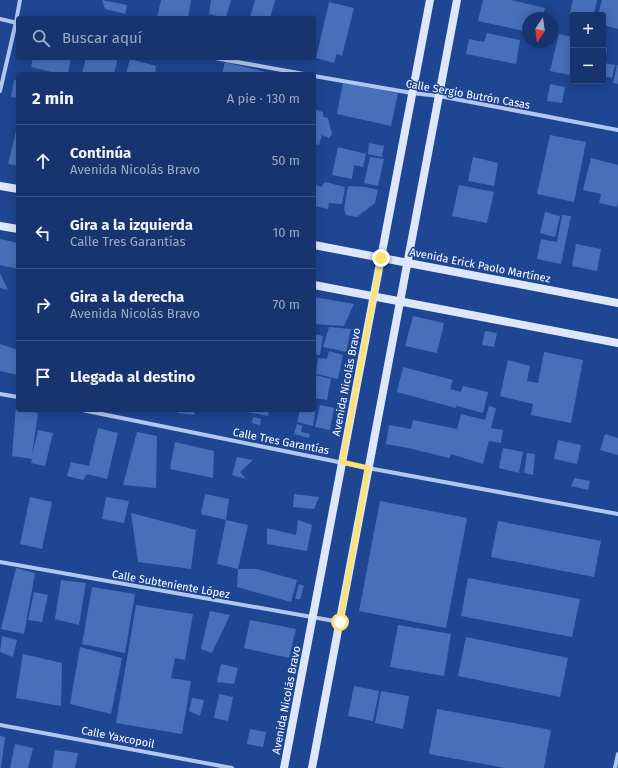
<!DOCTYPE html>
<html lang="es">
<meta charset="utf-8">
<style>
:root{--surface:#17346e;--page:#203c73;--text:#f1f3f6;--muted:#9eaac2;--line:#364f81}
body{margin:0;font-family:"Fira Sans",sans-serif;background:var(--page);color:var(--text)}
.controls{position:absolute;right:12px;top:12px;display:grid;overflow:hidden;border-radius:4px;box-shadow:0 2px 10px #0003}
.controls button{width:36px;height:36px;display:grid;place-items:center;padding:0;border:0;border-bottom:1px solid var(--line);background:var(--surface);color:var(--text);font:20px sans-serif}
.compass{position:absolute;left:522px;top:12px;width:36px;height:36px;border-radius:50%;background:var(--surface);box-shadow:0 2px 10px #0003;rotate:193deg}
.stop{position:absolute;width:12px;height:12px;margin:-9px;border:3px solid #fce272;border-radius:50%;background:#fff}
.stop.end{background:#fce272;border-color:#fff;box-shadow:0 1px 4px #0008}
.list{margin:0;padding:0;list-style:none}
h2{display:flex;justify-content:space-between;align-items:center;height:52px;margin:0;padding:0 16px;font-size:17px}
h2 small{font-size:13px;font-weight:400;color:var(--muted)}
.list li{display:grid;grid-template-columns:26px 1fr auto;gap:12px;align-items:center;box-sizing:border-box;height:72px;padding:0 16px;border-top:1px solid var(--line)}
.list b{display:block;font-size:15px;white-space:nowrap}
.list p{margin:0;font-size:13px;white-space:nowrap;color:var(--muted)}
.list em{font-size:13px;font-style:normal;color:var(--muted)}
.icon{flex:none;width:22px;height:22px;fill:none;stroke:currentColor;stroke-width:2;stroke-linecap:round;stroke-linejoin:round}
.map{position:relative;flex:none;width:618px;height:768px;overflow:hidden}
.search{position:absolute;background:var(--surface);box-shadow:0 2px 10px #0003;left:16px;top:16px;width:300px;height:44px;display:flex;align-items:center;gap:10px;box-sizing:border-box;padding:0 14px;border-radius:4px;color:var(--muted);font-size:15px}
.panel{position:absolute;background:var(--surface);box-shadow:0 2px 10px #0003;left:16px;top:72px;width:300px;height:340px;border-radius:4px}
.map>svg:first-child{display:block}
.building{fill:#486fba}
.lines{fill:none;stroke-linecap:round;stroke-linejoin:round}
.minor{stroke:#b2c7ee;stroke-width:4}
.secondary{stroke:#dee7fa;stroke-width:8}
.route{stroke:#fce272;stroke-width:5}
.labels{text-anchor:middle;stroke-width:3;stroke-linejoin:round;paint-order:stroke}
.street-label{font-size:11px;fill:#fff;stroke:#1f4693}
</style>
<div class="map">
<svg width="618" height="768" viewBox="0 0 618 768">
<rect width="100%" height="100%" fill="#1f4693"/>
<path class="building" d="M102,0L127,5L125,14L105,9Z
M161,0H191L188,18H157Z
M211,0H231L226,18L209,14Z
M255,0H275L270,18H250Z
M483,0H511L545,8L542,18H528V32L478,21Z
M573,0H597L594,15H583L570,12Z
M602,0H618V29L603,25V15H598Z
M329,2L354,8L342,56L337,54L334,63L316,58Z
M487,33L520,40L516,64L466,54L469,39L484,42Z
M559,34L573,37V61L570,75L550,71Z
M603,47L607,48L604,63L615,65L612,78L603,76Z
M33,58H71L68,74H60L31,67Z
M86,58H118L114,74H82Z
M130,59L156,66L155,74H126Z
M225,62L269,73V74H222Z
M617,65H618V84L613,83Z
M14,80L18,81V98L11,97Z
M343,83L398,93L391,126L337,114Z
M550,84L565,87L562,103L547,101Z
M314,109L323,112V117L328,118L332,134L329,138L322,135L319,145L314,144Z
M17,127H18V166L8,164Z
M550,135L586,142L574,202L537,194Z
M369,143L384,146L382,157L368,154Z
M338,147L366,154L363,167L354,165L352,179L332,175Z
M370,157L384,159L378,186L364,183Z
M473,157L498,163L494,186L468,181Z
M591,158L618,165V201L617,207L599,203L601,194L583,190Z
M325,182L345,187L342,204L329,203L328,209L314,206V184L321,187Z
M459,185L494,192L487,223L452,216Z
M348,186L366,187L378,190L375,203L357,217L346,215L344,209Z
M545,212L560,216L555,237L540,233Z
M562,215L571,216L561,264L537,259L541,239L557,242Z
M0,239L18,243V269L0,265Z
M576,244L601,249L597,271L572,266Z
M0,273L8,290L0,288Z
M314,297L354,304L344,326L314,324Z
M413,316L444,323L437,353L405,346Z
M329,327L351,329L346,352L323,347Z
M485,331L497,333L494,347L482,345Z
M314,334L323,336L320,355L314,354Z
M0,344L18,350V375L0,371Z
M329,351L343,355L338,379L316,374L318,358L327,359Z
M544,352L583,360L571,423L531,415L533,404L500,396L508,360L530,366L527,381L538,383Z
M403,367L453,380L450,389L461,392L463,386L488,392L483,413L457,406L458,402L456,408L397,392Z
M315,375L331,379L327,400L314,398Z
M320,405L334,408L330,430L315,427Z
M16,406L18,407V410H28L38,413L32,455L38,430L53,433L45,466L31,463L32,459L12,456Z
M314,406H316L313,426L297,422L300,410H314Z
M489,406L496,408L491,428L503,430L501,443L489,441L483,464L451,454L449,458L408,448L386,444L389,425L411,429L413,420L457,429L461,414L485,420Z
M178,410H195L194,415L177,413Z
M247,410H269L268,416L247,412Z
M253,417L261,419L260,425L252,423Z
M297,424L302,426L301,432L310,434L309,438L294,434Z
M98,428L118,433L107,479L87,474L83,480L67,476L71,462L89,466Z
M137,432L157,436L156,488L123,485Z
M605,434L618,438V455L600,450Z
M558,440L581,445L577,464L554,459Z
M175,442L214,451L213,478L170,469Z
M503,448L523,452L519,473L499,468Z
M527,453L535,454L533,475L524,473Z
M237,457L253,460L240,472L246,479L232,475Z
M575,478L590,481L588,490L571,486Z
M205,494L229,499L226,520L248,525L238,569H257L297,580L291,602L237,587L238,569L217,564L226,520L201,514Z
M294,494L319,497L314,509L293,507Z
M30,497L52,502L42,549L20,544Z
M106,497L129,501L124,523L102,519Z
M380,501L467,518L446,628L359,611Z
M131,513L196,530L191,569L138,562Z
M298,520L312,525L307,551L267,544V528L296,535Z
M498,521L601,541L594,577L491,557Z
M16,568L35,573L24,634L1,629Z
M468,578L580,599L572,637L461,616Z
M61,580L86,583L79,625L55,619Z
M299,584L304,586L300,599H295Z
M92,587L135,594L125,653L82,644Z
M34,592L48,595L42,622L28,620Z
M136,605L193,614L185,660L175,658L171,678L191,681L182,734L116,723Z
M210,611L230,615L212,653L201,649Z
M250,620L296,629L289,658L244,648Z
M398,625L451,634L444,676L390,667Z
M2,636L17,640L13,657L0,652Z
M466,637L568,658L560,697L458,676Z
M80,647L122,658L111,714L70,704Z
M23,654L62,663L61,706L16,698Z
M221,664L238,668L234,684L217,682Z
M354,686L379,691L373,721L348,716Z
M381,691L409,696L403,729L375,723Z
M219,694L233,697L228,721L214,718Z
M192,698L204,700L200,716L189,711Z
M437,709L551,730L544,768H505L429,754Z
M250,729L266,732L263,747L247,744Z
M0,736L5,737L1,768H0Z
M15,744L33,748L28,768H10Z
M55,750L78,753L75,768H52Z"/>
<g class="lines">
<path class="minor" d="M0,19L17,23
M215,58L304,74
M314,76L412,93L439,96L618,130
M0,91L16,22L20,0
M0,394L18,397
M82,410L368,468L618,514
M0,562L340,622
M0,725L232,768
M615,768L618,754"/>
<path class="secondary" d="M0,186L18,189
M0,226L18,229
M314,245L618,303
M314,285L618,343
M284,768L430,0
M312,768L457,0"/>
</g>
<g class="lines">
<path class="route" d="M340,622L368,468L342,462L381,258"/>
</g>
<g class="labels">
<g class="street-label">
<text transform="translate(468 94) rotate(10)" y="4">Calle Sergio Butrón Casas</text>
<text transform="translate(480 265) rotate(11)" y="4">Avenida Erick Paolo Martínez</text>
<text transform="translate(346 382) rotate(-79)" y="4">Avenida Nicolás Bravo</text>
<text transform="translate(281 441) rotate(11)" y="4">Calle Tres Garantías</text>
<text transform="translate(171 584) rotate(10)" y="4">Calle Subteniente López</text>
<text transform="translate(286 700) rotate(-79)" y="4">Avenida Nicolás Bravo</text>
<text transform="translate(118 737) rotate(11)" y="4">Calle Yaxcopoil</text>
</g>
</g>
</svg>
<div class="controls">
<button>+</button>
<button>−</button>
</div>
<svg class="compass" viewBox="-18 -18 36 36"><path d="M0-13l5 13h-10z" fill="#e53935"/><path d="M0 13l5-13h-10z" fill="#9eaac2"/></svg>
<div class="stop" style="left:340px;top:622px"></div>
<div class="stop end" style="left:381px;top:258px"></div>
<div class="search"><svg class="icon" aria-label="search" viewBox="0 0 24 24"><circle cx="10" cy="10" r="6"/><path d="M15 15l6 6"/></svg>Buscar aquí</div>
<section class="panel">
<h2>2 min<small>A pie · 130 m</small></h2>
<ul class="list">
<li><svg class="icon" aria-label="ahead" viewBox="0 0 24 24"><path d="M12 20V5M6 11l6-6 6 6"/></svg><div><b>Continúa</b><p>Avenida Nicolás Bravo</p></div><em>50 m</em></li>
<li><svg class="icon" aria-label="left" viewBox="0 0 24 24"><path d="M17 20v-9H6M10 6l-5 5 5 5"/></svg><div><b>Gira a la izquierda</b><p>Calle Tres Garantías</p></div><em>10 m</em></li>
<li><svg class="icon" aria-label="right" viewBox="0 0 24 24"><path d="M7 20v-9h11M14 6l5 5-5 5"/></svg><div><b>Gira a la derecha</b><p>Avenida Nicolás Bravo</p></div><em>70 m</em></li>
<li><svg class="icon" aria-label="arrive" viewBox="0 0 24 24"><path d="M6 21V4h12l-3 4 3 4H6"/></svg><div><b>Llegada al destino</b></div></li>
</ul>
</section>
</div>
